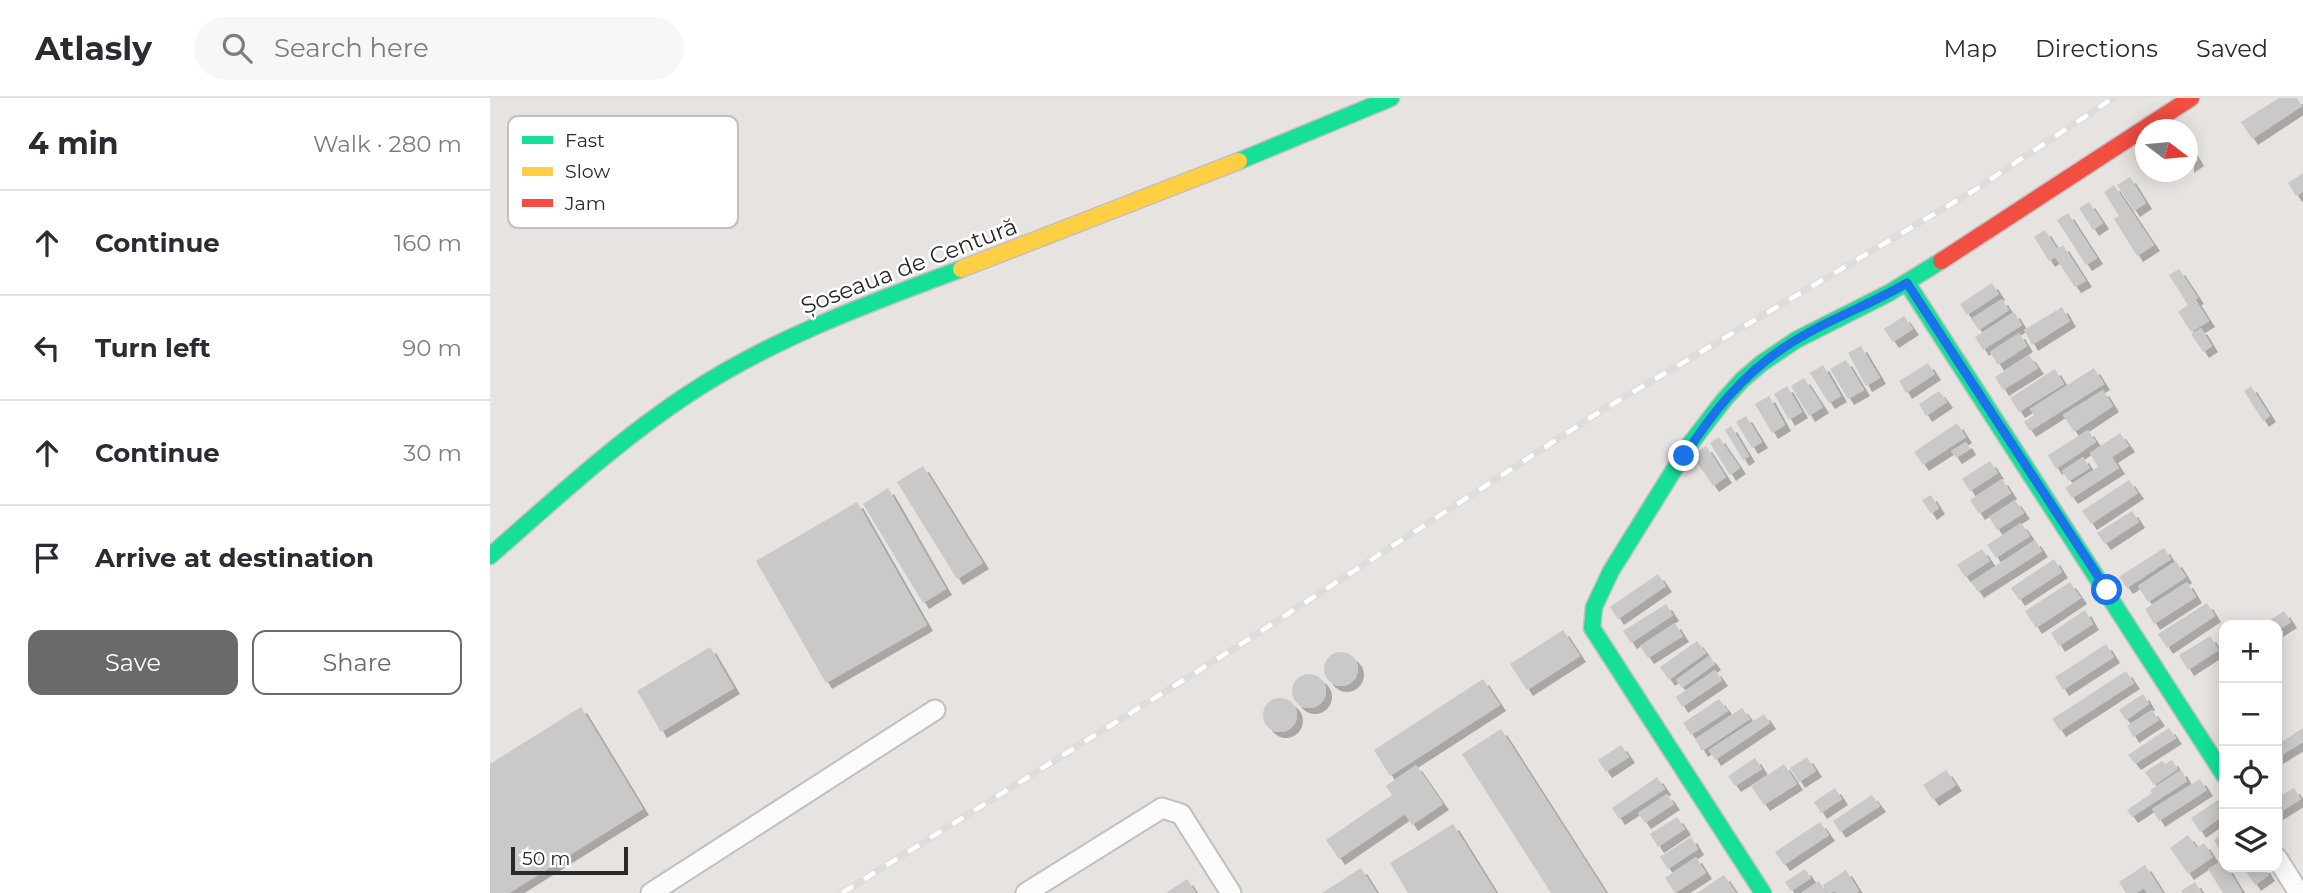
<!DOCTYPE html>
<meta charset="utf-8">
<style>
:root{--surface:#fff;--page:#f7f7f7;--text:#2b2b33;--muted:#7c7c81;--line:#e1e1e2;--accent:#6b6a69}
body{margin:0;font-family:Montserrat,sans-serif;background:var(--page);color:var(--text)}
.controls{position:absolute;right:21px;bottom:21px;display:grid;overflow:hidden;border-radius:14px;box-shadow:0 4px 18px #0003}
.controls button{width:63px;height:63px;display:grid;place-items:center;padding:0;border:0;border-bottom:2px solid var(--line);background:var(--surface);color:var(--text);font:35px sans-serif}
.compass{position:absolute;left:1645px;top:21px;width:63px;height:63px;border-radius:50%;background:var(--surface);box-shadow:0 4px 18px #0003;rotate:106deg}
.scale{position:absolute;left:21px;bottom:18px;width:117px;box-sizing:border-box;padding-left:7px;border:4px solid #292929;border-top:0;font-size:19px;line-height:24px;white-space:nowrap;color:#292929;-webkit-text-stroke:5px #fff;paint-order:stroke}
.stop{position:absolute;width:21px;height:21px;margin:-16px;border:5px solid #1a73e8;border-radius:50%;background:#fff}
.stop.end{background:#1a73e8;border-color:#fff;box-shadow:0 2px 7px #0008}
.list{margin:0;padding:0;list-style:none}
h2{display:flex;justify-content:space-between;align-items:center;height:91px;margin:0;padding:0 28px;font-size:30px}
h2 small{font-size:23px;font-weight:400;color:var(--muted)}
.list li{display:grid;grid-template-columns:46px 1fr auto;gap:21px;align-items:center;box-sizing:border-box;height:105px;padding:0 28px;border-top:2px solid var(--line)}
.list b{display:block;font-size:26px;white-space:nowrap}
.list em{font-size:23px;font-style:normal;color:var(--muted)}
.actions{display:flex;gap:14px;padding:21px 28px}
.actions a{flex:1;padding:16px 0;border:2px solid var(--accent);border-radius:14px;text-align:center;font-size:24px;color:var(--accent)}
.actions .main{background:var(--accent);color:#fff}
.icon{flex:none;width:38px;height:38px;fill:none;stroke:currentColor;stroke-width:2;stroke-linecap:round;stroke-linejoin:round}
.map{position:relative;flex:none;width:1813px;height:795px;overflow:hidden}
header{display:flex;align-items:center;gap:42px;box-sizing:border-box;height:98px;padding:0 35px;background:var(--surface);border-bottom:2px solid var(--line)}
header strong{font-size:33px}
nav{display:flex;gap:38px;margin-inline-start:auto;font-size:24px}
.search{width:490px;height:63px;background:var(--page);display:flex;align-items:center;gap:18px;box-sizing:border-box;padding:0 24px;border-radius:38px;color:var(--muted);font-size:26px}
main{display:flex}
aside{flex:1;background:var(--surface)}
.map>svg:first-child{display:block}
.building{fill:#cbc9c7;filter:url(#shadow)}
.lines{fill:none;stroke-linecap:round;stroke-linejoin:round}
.street-casing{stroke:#c1c0c1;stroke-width:23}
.fast-casing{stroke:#c1c0c1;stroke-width:19}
.slow-casing{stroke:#c1c0c1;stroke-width:19}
.jam-casing{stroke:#c1c0c1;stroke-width:19}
.street{stroke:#fbfbfa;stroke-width:19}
.fast{stroke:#16e098;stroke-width:16}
.slow{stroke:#ffcf43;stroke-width:16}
.jam{stroke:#f24e42;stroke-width:16}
.rail-casing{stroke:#ddddde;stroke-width:7}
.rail{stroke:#fff;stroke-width:4.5;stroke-dasharray:13;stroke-linecap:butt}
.route{stroke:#1a73e8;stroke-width:9}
.labels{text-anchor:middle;stroke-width:5;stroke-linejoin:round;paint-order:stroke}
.street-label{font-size:23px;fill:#292929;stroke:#fff}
.key{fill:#fff;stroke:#bfbfbf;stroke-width:2}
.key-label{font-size:19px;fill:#292929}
</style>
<header>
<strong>Atlasly</strong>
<div class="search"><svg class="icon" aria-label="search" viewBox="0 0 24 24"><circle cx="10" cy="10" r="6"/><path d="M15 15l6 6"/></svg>Search here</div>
<nav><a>Map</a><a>Directions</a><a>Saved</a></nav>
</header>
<main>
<aside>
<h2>4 min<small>Walk · 280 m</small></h2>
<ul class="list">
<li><svg class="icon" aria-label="ahead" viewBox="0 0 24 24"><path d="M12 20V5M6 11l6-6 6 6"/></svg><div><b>Continue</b></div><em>160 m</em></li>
<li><svg class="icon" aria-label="left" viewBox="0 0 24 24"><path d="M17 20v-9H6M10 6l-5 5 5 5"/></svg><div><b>Turn left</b></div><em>90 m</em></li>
<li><svg class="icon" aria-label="ahead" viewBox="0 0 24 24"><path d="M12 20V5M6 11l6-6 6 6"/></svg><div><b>Continue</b></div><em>30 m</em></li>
<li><svg class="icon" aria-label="arrive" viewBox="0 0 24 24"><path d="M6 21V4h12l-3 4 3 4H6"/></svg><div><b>Arrive at destination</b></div></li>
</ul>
<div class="actions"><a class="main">Save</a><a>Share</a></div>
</aside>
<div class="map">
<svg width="1813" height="795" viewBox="0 0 1813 795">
<defs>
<filter id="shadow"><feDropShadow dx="6" dy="6" stdDeviation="0" flood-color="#0004"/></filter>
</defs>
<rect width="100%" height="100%" fill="#e6e3e0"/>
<path class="building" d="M1789,0H1807L1812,8L1762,41L1751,24Z
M1698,45L1708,62L1698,69Z
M1813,75V94L1806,98L1798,85Z
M1640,79L1656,105L1644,113L1627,87Z
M1624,87L1664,147L1647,158L1624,121L1629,118L1614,94Z
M1599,104L1613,125L1603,132L1589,110Z
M1578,115L1607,160L1596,167L1567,122Z
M1555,132L1567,151L1573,147L1596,183L1585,189L1565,159L1559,163L1544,139Z
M1689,171L1708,200L1705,201L1719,223L1701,234L1688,214L1698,207L1679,177Z
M1502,185L1509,196L1477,217L1470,206Z
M1512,201L1519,212L1489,232L1481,221Z
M1572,209L1580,223L1542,247L1534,232Z
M1524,214L1532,227L1493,252L1485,239Z
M1414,218L1423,231L1403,244L1394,231Z
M1711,230L1722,248L1713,254L1701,236Z
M1529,235L1537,248L1508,267L1500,254Z
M1371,248L1390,280L1376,288L1358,255Z
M1539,257L1548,270L1513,292L1505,279Z
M1356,262L1374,292L1358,301L1340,271Z
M1438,265L1445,276L1416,295L1409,283Z
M1333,267L1351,298L1339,305L1320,275Z
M1604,270L1614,286L1540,333L1534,324L1544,317L1540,311Z
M1565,271L1574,286L1529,314L1520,300Z
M1314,280L1333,309L1319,318L1301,288Z
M1297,288L1312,314L1299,322L1284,296Z
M1761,288L1780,318L1773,323L1754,293Z
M1613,292L1623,308L1584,334L1573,317Z
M1449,293L1457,304L1436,318L1429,306Z
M1279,298L1295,327L1282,335L1265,306Z
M1256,318L1272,344L1262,350L1246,324Z
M1467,325L1476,339L1433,367L1424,354Z
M1241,328L1259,358L1253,362L1235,332Z
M1598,332L1606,344L1566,371L1558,357Z
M1630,335L1639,348L1622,359L1629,370L1582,400L1575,390L1608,369L1600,355Z
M1229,339L1250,370L1240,377L1220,345Z
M1476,344L1480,351L1466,360L1461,353Z
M1216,348L1236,379L1223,388L1202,357Z
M1593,359L1600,370L1579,383L1572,373Z
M1500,363L1508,375L1480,393L1472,381Z
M433,368L493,465L467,481L407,384Z
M1512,381L1521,395L1489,416L1480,402Z
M1639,382L1648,395L1601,426L1592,413Z
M398,390L456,491L433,505L373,406Z
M1441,397L1449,410L1441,416L1432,402Z
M1525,402L1534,415L1507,432L1499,419Z
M367,404L437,527L336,585L266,463Z
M1642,413L1649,424L1615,446L1607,435Z
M1531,425L1540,438L1506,460L1497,447Z
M1545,442L1552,453L1488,494L1481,484Z
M1674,450L1681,461L1637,490L1629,479Z
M1492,451L1500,463L1475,479L1467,467Z
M1564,461L1572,474L1529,502L1521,490Z
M1686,463L1696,479L1658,504L1648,488Z
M1168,476L1176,488L1128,521L1120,509Z
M1580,484L1591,500L1546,530L1535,513Z
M1697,484L1706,499L1664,526L1655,511Z
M1717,505L1725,518L1677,550L1668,536Z
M1176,506L1183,517L1141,545L1133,533Z
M1595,512L1603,526L1569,548L1561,535Z
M1794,513L1801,524L1787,533V527H1773Z
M1185,525L1193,538L1158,560L1150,548Z
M1073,532L1090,558L1037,592L1020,566Z
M1720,538L1729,552L1698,572L1689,557Z
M1207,543L1216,555L1179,582L1170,569Z
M1616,546L1624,559L1573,592L1565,579Z
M220,549L244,590L171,634L147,593Z
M834 571a17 17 0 1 1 34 0a17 17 0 1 1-34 0Z
M1219,558L1225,566L1192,590L1186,582Z
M1225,572L1232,582L1192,609L1186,599Z
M1636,573L1644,585L1570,633L1562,621Z
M802 593a17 17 0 1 1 34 0a17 17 0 1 1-34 0Z
M993,581L1010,607L900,678L884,652Z
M1653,596L1659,606L1636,622L1629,612Z
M773 617a17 17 0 1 1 34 0a17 17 0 1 1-34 0Z
M1229,601L1238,613L1201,637L1193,625Z
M91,609L153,711L19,795H0V666Z
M1252,610L1260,621L1212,653L1205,641Z
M1662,612L1669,622L1643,639L1637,628Z
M1274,616L1280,625L1225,662L1219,652Z
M1679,630L1686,640L1645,666L1638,657Z
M1813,630V644L1787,660V640L1790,638L1793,643Z
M1011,631L1116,795H1061L972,656Z
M1131,647L1139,659L1116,674L1108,662Z
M1317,659L1326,673L1309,684L1300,670Z
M1265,660L1272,671L1245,688L1238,678Z
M1682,662L1688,671L1664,687L1655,674L1672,663L1675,666Z
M1294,666L1307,686L1274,707L1261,688Z
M926,667L953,706L922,727L915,716L849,761L836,742L902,697L896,688Z
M1456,672L1466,687L1443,702L1433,687Z
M1691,672L1697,683L1642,719L1637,712L1662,695L1660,692Z
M1167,679L1175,691L1129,721L1122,710Z
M1710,681L1717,692L1669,723L1662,711Z
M1345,690L1352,701L1331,715L1324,704Z
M1804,690L1811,701L1787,716V700Z
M1177,696L1184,706L1155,725L1148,715Z
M1382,697L1390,708L1350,734L1343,723Z
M1728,702L1734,711V717L1710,734L1701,720Z
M1187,719L1195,731L1168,749L1160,736Z
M1330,724L1339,737L1294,767L1285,754Z
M963,726L1006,795H918L900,765Z
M1734,736V759L1724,742Z
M1698,737L1707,750L1714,745L1723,759L1698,776L1680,750Z
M1201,739L1208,751L1178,771L1170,759Z
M1206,759L1216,775L1185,795L1175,780Z
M1733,762L1734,769H1737L1752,794L1750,795H1733L1718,771Z
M1655,767L1673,795H1657L1654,790L1646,795H1636L1629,784Z
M1753,769H1774L1779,777L1765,787Z
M871,770L887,795H832Z
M1315,771L1321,780L1301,793L1295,784Z
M1356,772L1369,793L1366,795H1347L1346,793L1338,795L1333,787Z
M1234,777L1246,795H1207Z
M697,781L706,795H676Z
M1329,783L1337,795H1311Z
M1705,784L1712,795H1693L1691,793Z"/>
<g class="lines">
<defs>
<path id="street" d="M1787,760L1809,795
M161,795L445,612
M536,795L672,710L691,716L741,795"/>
<path id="fast" d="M749,63L901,0
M1417,185L1734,677
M0,458C64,402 126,344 197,297C281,241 377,206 471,171
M1273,795L1102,530L1104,509L1121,473L1200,346L1234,302L1252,282L1272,265L1306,242L1399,195L1451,163"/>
<path id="slow" d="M471,171L749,63"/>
<path id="jam" d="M1451,163L1701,0"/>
</defs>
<use href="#street" class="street-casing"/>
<use href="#fast" class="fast-casing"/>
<use href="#slow" class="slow-casing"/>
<use href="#jam" class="jam-casing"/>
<use href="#street" class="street"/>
<use href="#fast" class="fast"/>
<use href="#slow" class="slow"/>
<use href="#jam" class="jam"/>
<defs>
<path id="rail" d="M352,795L748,548L1111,313L1483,93L1623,0"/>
</defs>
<use href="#rail" class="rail-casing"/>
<use href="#rail" class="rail"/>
</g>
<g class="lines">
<path class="route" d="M1194,358C1221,317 1250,279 1292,251C1331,224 1376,209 1417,185L1617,492"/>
</g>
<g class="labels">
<g class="street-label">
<text transform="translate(419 168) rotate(-21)" y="8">Șoseaua de Centură</text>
</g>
</g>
<rect x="18" y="18" width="230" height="112" rx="10" class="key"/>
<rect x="32" y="38" width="31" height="8" fill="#16e098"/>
<rect x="32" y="69" width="31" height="9" fill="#ffcf43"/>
<rect x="32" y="101" width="31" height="8" fill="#f24e42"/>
<g class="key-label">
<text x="75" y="49">Fast</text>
<text x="75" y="80">Slow</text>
<text x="75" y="112">Jam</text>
</g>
</svg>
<div class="controls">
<button>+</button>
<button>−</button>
<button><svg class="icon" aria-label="locate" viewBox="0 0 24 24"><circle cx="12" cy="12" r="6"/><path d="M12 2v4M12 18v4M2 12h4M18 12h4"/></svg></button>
<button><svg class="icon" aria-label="layers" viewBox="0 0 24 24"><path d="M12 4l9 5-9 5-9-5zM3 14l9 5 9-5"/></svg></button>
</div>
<svg class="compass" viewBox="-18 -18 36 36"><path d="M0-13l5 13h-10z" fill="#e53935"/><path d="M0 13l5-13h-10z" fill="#7c7c81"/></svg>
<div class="scale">50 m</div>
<div class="stop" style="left:1617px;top:492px"></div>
<div class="stop end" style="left:1194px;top:358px"></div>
</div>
</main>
